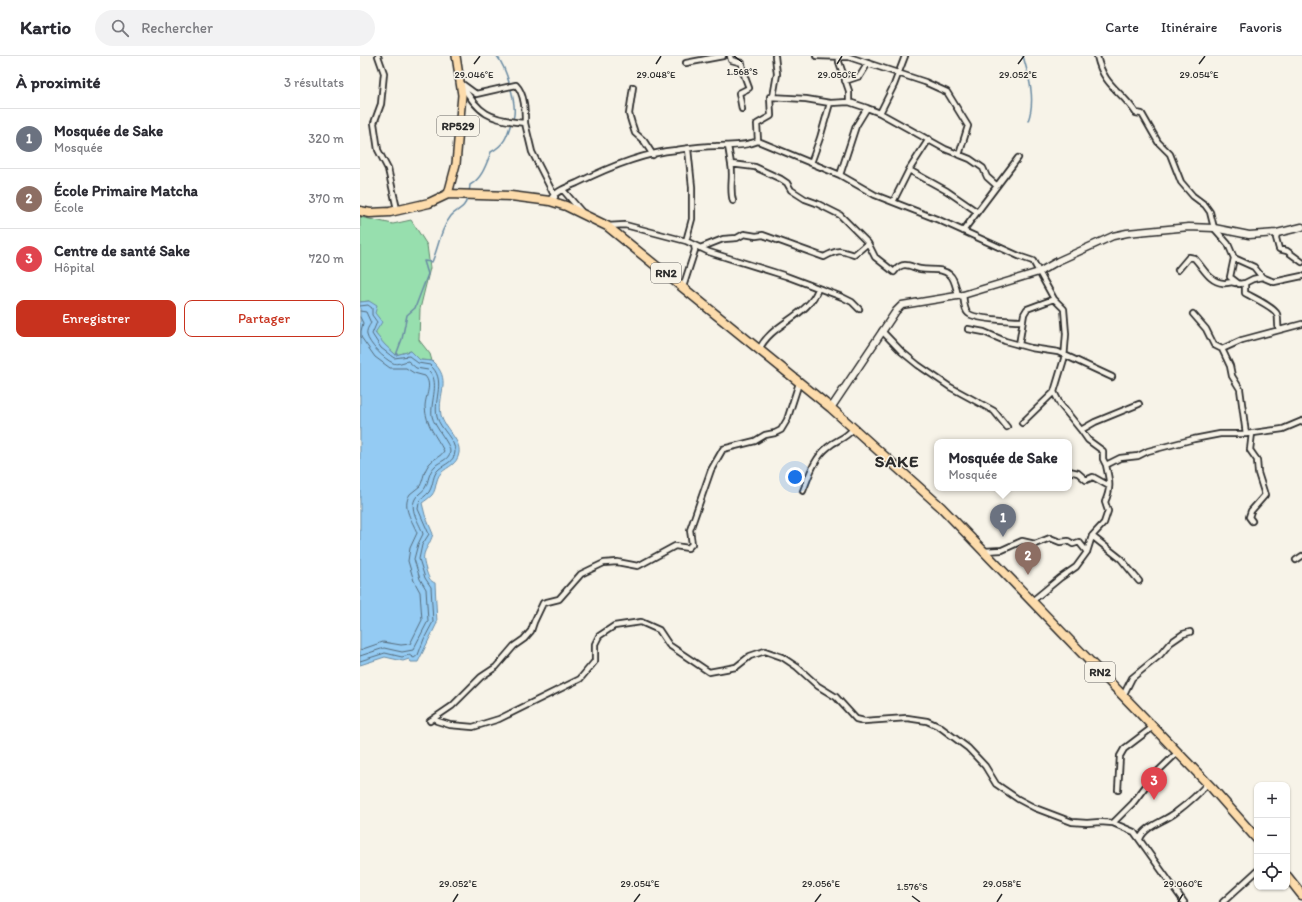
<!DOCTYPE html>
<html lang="fr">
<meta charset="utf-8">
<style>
:root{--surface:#fff;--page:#f2f2f3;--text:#2b2b33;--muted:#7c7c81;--line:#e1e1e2;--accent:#c8321e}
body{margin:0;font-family:Itim,sans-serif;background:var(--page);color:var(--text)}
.controls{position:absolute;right:12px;bottom:12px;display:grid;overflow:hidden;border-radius:8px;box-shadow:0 1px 3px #0004}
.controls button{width:36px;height:36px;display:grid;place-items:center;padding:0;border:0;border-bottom:1px solid var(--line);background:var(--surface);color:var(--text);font:20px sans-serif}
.you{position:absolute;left:435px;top:421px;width:14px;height:14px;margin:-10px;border:3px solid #fff;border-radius:50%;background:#1a73e8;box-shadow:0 0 0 6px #1a73e833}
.badge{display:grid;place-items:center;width:26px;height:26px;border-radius:50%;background:var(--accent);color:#fff;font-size:13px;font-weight:700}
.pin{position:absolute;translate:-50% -33px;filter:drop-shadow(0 1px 2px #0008)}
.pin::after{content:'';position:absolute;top:21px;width:14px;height:12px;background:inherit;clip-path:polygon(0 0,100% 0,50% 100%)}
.popup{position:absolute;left:574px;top:383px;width:138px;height:52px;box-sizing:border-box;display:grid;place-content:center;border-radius:8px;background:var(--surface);filter:drop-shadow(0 1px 3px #0005);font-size:13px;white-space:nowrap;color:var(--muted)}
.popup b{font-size:15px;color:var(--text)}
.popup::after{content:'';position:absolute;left:50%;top:100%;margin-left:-8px;border:8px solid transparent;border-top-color:var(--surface)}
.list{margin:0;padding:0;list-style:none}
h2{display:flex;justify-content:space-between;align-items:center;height:52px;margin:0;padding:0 16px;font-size:17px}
h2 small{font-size:13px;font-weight:400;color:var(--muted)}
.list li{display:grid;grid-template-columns:26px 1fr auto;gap:12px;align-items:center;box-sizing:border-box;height:60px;padding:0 16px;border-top:1px solid var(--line)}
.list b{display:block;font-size:15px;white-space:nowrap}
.list p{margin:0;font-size:13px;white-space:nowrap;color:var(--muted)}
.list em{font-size:13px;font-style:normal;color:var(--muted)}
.actions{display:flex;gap:8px;padding:12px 16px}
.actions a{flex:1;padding:9px 0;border:1px solid var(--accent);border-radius:8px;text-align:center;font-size:14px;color:var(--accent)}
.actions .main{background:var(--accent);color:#fff}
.icon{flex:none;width:22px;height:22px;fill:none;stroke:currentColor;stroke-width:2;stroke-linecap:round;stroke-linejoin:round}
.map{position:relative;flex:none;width:942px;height:846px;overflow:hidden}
header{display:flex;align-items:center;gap:24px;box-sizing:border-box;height:56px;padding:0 20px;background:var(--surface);border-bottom:1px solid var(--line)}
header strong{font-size:19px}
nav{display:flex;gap:22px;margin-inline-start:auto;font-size:14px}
.search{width:280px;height:36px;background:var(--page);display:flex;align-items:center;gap:10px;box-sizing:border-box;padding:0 14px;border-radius:22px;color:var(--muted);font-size:15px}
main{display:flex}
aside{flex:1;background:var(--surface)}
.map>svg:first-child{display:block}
.green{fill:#97dfae;stroke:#61856c}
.water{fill:#94cbf3;stroke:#6a8ba3}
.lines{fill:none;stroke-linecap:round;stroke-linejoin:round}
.shore{stroke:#556b7b;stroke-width:1}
.stream{stroke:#6a8ba3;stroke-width:1.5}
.street-casing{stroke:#2b2b2b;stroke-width:8}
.secondary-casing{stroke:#2b2b2b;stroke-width:9}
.primary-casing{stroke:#2b2b2b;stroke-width:10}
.highway-casing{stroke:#2b2b2b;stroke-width:11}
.street{stroke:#f7f3e8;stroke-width:4.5}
.secondary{stroke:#f7f3e8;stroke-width:6}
.primary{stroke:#fddcac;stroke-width:7}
.highway{stroke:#fddcac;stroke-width:8}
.ticks{fill:none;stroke:#2b2b2b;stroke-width:1.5}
.labels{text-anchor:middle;stroke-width:3;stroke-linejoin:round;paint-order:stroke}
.shield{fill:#f7f3e8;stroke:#686764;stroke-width:1}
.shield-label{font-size:12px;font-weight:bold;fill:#2b2b2b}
.district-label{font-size:17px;font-weight:bold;letter-spacing:1px;fill:#2b2b2b;stroke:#f7f3e8}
.ticks-label{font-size:10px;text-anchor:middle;fill:#2b2b2b;stroke:#f7f3e8;stroke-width:3;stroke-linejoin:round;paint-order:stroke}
</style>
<header>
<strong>Kartio</strong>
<div class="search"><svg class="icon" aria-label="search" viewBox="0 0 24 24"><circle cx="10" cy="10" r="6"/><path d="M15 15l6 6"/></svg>Rechercher</div>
<nav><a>Carte</a><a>Itinéraire</a><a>Favoris</a></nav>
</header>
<main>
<aside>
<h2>À proximité<small>3 résultats</small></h2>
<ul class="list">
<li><span class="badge" style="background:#6b7280">1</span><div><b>Mosquée de Sake</b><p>Mosquée</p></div><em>320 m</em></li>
<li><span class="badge" style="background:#8d6e63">2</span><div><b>École Primaire Matcha</b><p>École</p></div><em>370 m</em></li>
<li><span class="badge" style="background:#e0444e">3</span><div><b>Centre de santé Sake</b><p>Hôpital</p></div><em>720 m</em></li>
</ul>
<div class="actions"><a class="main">Enregistrer</a><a>Partager</a></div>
</aside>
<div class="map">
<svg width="942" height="846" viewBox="0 0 942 846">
<rect width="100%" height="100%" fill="#f7f3e8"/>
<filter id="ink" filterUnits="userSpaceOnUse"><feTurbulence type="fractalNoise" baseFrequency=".025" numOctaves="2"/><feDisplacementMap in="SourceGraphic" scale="8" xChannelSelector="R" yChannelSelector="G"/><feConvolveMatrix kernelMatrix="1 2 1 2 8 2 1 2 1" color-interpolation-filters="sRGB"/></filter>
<g filter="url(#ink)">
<path class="green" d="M0,161L33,168L51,164L67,189L70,212L60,253L59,284L70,298L72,305L60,304L51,295L36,299C29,293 17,284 15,275C13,261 17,260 9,245L0,246Z"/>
<path class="water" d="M9,245L17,250L15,257L22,266L15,277L25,289L36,299L51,295L60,304L72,305C93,324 77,337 81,359C84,373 101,383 99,397C97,409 88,410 81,417C75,423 77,433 72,439C69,442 65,445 62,447L65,459L73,478C67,497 59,494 67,517C69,522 70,525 75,527L77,567L58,606H51L49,603L43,605L25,601L0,609V246Z"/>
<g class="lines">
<path class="shore" d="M0,250L8,249L12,252V259L17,266L12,278L21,292L34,302L49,300L58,307L70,309C87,324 73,342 77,361C80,373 96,384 95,396C94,406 85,408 79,413C72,419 74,428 69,436C66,440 61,442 59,447L58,453L69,478L62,489L59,503L65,522L71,531L73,566L64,583L58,599L54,602L49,599L42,601L25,597L0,605
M0,255L6,256L11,267C9,270 6,274 7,279C9,288 24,303 33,307C37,309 43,306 48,305L56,312L68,314C81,325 70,345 72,360C74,371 91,388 90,396C89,404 80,405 75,410C68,417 69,425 65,432C63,436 57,438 55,443C49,455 60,467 63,478L58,488L54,503L60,523L66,533L68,565L53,594L42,596L24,592L0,600
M0,261L3,267L1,275V281L15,301L30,312H46L54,317L65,320C73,329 65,340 65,351C66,369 76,380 84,395C81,401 74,402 70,407C63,415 64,423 60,430C57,433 53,435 50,438C41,452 53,465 57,477L50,492L48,505L54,525L60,536L62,564L50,588L41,589L23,586L0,594"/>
<path class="stream" d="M663,0C669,21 676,44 668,65
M109,137L110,129C122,122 126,109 131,96C144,89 147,81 151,67C152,65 154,62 154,59C156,45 146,11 137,0
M36,299L42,283L47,259L55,252L68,218L64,205L72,206C79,190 80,174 91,160C97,153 105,153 107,142"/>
<defs>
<path id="street" d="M18,0L24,17L21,48L14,67L18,94L28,113L37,153
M370,0L371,4L382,7L383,16L389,32L379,37L382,53
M456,0L489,1L565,26L587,36L608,70L599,99
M737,0C744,31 760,33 776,57L782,58L798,86L810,98L821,126L833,140L845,149L850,156L854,172L868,188L874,202L870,221L879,228L885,227V237C892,241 914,251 917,258C919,263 917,269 919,274
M479,1V6L489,35V46
M326,7L363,0
M485,25L500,20L508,7
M101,27L116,38L156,29C165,38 165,55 165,67C130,64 118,58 101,27Z
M273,31L269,58L272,68L275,77L284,85L293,99
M413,41L417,18L415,0
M520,57L534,29L545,0
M165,67L172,96L195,141
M398,85L397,68L411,60L410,41L446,43L470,47L489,46L507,52L520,57L585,93L610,103L623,112L627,121L637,130
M368,90L371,108L395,111L421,123L427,127L431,134L445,143L456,147L480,159L508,187L515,201L534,216C537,212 540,209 545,209C550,209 555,212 560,213C571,215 581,211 590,219C595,223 596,233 598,239
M451,107L460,82L470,47
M371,108C374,121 369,132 373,145
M549,114L587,135L616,155
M480,119L496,70L507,52
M203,134L221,155
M190,145C193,136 208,131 217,127C245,113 284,97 316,94C329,92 343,90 356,90C370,89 384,91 398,85L480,119L515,139L579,164L661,201L673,205L694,243L704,253L706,278L704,303L694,336L662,367
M533,146L549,114L569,83
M247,170L265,169L326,185L349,196L426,220L482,241L492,246L499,253
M603,175L658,102
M917,177L916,182L919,193L927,195L942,206
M326,185L332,163V131L328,93
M340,192L363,183L377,182L384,178L396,180L403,179L464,201C478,193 480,194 494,199L508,187
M874,202L894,211L902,221L914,226L942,220
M818,214L829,201L834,202C843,211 849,226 863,227C867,228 870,225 875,227
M885,227L893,223L902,221
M323,231L335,194L334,189
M603,239C604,244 604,254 608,257C613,263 653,265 662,265
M833,258L846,273L854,289L862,293L882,284L942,268
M608,273L624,276L645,285L671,292L698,296L752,321
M522,275L542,296L558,309L590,331L634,355L647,371
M659,289L664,258L667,253L694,243
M862,293L870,310L872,320L880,333L886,378
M399,294C411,267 448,261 458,233
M694,336L700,348L721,374L735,366L779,348
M721,374L728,384L743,395V403L746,409
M892,377L890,394L897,404L898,417L905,439L891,455L889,461L892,465
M709,415L718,417L726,424L733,421L749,430
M443,435C449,420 454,402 468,391C477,383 484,384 493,373
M732,480L761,503L779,525
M624,495L642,494L662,485L675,488L690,482L700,486L708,485L713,488L719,486L727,496
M936,504L942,500
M671,546L700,522L716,511L727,496L732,480L744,467L748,455L745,446C752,430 749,424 746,409L760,402L778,400L788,395L834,383L860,378H886L923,373L942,365
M763,640L772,622L800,599L810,587L823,578L830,576
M70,665L92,650L121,621L136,611L154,590L164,583L171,575L174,566L183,547L199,543L221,518L244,507L257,506L278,510L315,490L328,492L332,488L330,474L351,414L363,393L395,385L405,379L415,377L421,374L427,364L439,327
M77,665L90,669L113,671L139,663L220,623L235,605V588L239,580L254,570L281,566L299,574L309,589L349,616L376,611L390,600L405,595L422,601L437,611L458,630L476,641L496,663L504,665L547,662L567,665L580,671L608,692L625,710L636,728L658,743L675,752L712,766L727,767L740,766L753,767L773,747L794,719L818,696
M758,734L760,700L764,693L793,671
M753,767L774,776L824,846
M780,783C785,770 803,766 815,757C827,748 838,739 848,727
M863,846L897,815"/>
<path id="secondary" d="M471,352L536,255L542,249L603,239L679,216L698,205L753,180L767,177L829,171L854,172L889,179L917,177L942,171"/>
<path id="primary" d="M88,138L96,108L102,39L96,0"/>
<path id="highway" d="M0,155L10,157L30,156L69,147L88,138L151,140L190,145L206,150L247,170L471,352L581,451L852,732L897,783
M927,820L942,839"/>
</defs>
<use href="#street" class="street-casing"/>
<use href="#secondary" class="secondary-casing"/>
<use href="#primary" class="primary-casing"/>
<use href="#highway" class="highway-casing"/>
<use href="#street" class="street"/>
<use href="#secondary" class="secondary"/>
<use href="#primary" class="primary"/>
<use href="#highway" class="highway"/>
</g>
</g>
<path class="ticks" d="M374,0L382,6M114,8L120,0M296,8L301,0M477,8L482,0M658,8L664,0M839,8L845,0M552,840L560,846M93,846L98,838M274,846L280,838M455,846L461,838M637,846L642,838M818,846L823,838"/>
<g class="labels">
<g class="shield">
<rect x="77" y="60" width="42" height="20" rx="3"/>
<rect x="291" y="207" width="30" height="20" rx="3"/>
<rect x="725" y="606" width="30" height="20" rx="3"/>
</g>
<g class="shield-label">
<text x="98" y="74">RP529</text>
<text x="306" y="221">RN2</text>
<text x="740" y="620">RN2</text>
</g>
<g class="district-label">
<text x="537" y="411">SAKE</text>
</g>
</g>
<g class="ticks-label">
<text x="382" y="19">1.568°S</text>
<text x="114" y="22">29.046°E</text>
<text x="296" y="22">29.048°E</text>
<text x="477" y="22">29.050°E</text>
<text x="658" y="22">29.052°E</text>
<text x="839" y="22">29.054°E</text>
<text x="98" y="831">29.052°E</text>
<text x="280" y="831">29.054°E</text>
<text x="461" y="831">29.056°E</text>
<text x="642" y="831">29.058°E</text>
<text x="823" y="831">29.060°E</text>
<text x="552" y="834">1.576°S</text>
</g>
</svg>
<div class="controls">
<button>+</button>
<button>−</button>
<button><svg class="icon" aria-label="locate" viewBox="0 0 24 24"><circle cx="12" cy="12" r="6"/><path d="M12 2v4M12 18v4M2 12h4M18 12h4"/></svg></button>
</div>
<div class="you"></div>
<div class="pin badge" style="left:643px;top:481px;background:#6b7280">1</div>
<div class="popup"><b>Mosquée de Sake</b>Mosquée</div>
<div class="pin badge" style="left:668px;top:519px;background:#8d6e63">2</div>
<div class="pin badge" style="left:794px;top:744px;background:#e0444e">3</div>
</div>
</main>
